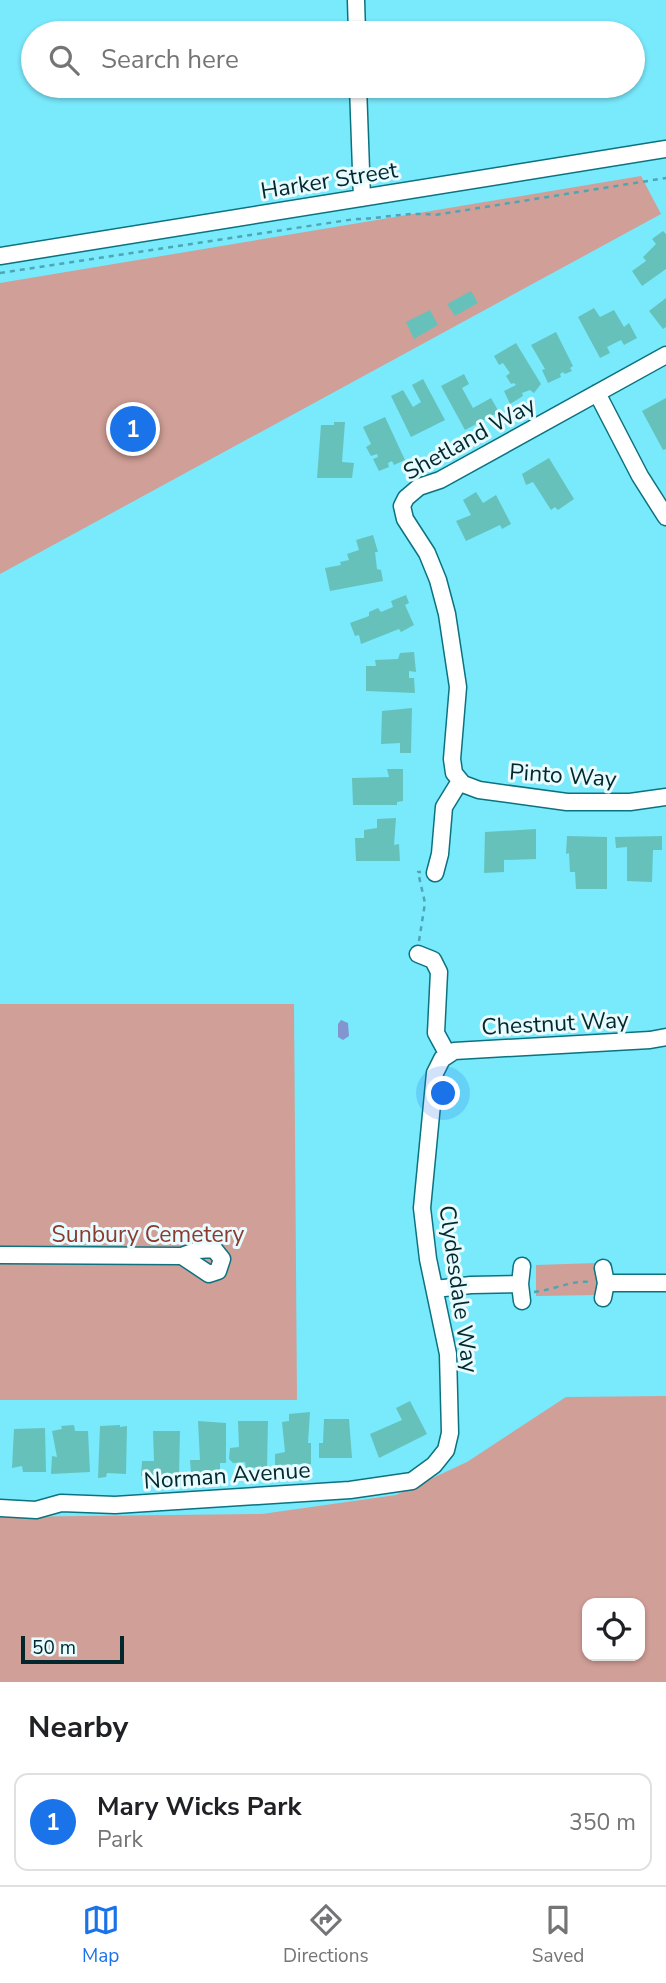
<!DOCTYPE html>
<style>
:root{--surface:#fff;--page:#f6f6f6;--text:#202124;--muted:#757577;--line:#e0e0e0;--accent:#1a73e8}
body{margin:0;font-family:"Nunito Sans",sans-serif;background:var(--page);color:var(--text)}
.controls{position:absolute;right:21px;bottom:21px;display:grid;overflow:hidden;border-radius:14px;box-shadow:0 2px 5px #0004}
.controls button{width:63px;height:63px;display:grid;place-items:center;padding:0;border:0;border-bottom:2px solid var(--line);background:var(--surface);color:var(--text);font:35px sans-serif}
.scale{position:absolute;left:21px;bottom:18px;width:103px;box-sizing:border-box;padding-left:7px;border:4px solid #02282e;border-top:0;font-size:19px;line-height:24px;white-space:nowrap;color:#02282e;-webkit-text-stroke:5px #e8fbff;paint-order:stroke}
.you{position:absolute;left:444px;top:1094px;width:24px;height:24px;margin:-18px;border:5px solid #fff;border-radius:50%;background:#1a73e8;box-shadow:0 0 0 10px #1a73e833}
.badge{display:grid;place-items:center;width:46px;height:46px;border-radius:50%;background:var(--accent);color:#fff;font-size:23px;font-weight:700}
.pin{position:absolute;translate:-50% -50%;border:4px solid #fff;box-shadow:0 2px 7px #0006}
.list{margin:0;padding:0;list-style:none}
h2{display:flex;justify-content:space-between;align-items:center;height:91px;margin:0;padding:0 28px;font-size:30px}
h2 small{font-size:23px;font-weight:400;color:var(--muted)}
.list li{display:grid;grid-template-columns:46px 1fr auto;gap:21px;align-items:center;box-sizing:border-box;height:98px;margin:0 14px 14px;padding:0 14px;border:2px solid var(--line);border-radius:14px}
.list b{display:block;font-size:26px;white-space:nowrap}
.list p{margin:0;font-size:23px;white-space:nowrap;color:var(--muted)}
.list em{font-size:23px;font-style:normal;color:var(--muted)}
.icon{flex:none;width:38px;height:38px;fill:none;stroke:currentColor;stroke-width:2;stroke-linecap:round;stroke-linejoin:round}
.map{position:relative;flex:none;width:666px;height:1682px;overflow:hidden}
.search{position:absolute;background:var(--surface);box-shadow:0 2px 5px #0004;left:21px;right:21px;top:21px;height:77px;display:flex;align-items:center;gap:18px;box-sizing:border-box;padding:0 24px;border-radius:38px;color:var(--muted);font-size:26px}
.sheet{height:203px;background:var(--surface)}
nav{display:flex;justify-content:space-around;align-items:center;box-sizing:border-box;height:98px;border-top:2px solid var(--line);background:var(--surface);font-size:19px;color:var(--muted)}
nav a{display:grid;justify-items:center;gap:4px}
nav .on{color:var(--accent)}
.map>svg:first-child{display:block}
.green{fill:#d09f97;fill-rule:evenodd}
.water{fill:#8295ce}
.building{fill:#67c1bb}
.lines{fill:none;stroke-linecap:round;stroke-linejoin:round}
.street-casing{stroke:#0c727f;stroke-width:19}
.path{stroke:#4fa5b3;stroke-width:2.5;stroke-dasharray:5 5;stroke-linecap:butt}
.street{stroke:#fff;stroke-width:16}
.labels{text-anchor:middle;stroke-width:6;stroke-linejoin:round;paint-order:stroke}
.street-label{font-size:23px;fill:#02282e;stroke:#e8fbff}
.park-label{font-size:23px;fill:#8d392e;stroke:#e8fbff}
</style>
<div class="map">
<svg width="666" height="1682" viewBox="0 0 666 1682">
<rect width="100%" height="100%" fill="#79e9fc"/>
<path class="green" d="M641,176L661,214L0,574V283Z
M0,1004H294L297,1400H0Z
M597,1263V1295L536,1296V1265Z
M666,1396V1682H0V1517L262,1514L396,1495L467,1462L566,1397ZM587,1603H640V1656H587Z"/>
<path class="water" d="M341,1020L348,1023L349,1036L343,1040L338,1037V1024Z"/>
<path class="building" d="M663,231L666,234V269L642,286L632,271L646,261L643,257L656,244L652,239Z
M471,291L478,303L455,316L447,304Z
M666,298V327L663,329L649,311Z
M594,308L600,317L614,310L624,327L629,323L637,338L624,345L621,340L607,347L610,353L600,358L578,317Z
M430,310L438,325L414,339L406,322Z
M556,332L573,366L570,368L572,371L565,374L563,372L560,374L561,377L548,383L542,370L545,369L531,345Z
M516,343L541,384L534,393L530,390L522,393L523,396L510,404L504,391L516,385L514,383L511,384L506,376L510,373L503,363L499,365L494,356Z
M464,374L469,384L462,388L473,408L491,398L499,412L465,430L441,386Z
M423,379L445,420L411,437L391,396L403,390L413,407L421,402L412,385Z
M666,398V449L663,450L642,411Z
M385,417L405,460L394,465L392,461L388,463L389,467L379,471L373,459L378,457L377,454L371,456L366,447L371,444L363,427Z
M334,422H345L342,462L354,463L352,478H317L321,425H334Z
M549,458L574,499L558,510L555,507L551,510L533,482L526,485L522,474Z
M476,492L483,503L496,495L511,524L502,529L500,525L466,541L456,521L471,515L463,500Z
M373,535L378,552H375L377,569L381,570L383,581L330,591L325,568L341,565L340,562L349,560L347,554L359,550L356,540Z
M406,595L409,603L405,605L414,625L401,632L399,629L361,644L359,635L355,636L350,623L369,616V612L378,608L381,612L393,607L391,601Z
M414,652L416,672L409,671V678H414L415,693L366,691V666H376L375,660L398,659L400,653Z
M412,708L411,753H400V743L381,744L382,711Z
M387,769H403V801L397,802V805H353L352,778L389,777Z
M396,818L394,845L399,844L400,861H356L355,838H364V830L377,828V819Z
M536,829V859L504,860V872L484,873L485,832Z
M567,836L607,837V889H576L575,872H570L569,853L566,854Z
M662,836V850H653L652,882L627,881V847L616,848L615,837Z
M410,1401L427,1434L379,1458L370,1434L402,1420L396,1408Z
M310,1412L308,1443H311V1464L275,1465V1454L285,1452L282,1422L289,1421V1414Z
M324,1419H349L352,1458H319V1443H323Z
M198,1421L226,1423V1463H220V1472L191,1473L190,1460H200Z
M238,1421H268L267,1467L246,1468L245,1462L233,1463L229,1459L230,1448L239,1447Z
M74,1425L75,1431H88L90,1472L51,1474L52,1456L57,1457L52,1431L62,1429L61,1426Z
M120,1425V1427L127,1426L126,1474L107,1473L106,1477L98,1478L100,1426Z
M45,1428L46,1472H23L22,1466L12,1468L14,1429Z
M153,1431H180L179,1475L141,1476L142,1461H154Z"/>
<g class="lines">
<defs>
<path id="street" d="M356,0L357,33
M358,86L362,198
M0,256L666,149
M666,355L440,480L419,487L406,498L402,506L405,519L427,553L438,580L447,614L458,687L452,759L454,773L463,784L479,790L567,802H630L666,797
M597,393L640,476L666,517
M435,873L440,854L444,807L460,781
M418,954L433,960L439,972L436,1033L448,1055
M0,1255L182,1256L198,1250L214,1249L222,1259L218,1271L209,1274L182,1256
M522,1266L520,1284L522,1301
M603,1268L606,1283L603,1298
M606,1283H666
M435,1289L471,1285L520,1284
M0,1508L36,1510L61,1503L115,1505L350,1490L412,1481L434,1465L446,1450L450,1433L448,1354L428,1259L422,1208L435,1073L442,1059L454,1051L650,1040L666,1037"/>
</defs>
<use href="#street" class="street-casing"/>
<path class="path" d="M0,273L355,219C383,219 407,211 435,215L666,178
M419,941L425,903L418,872H421
M534,1292C554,1290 571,1280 592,1282"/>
<use href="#street" class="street"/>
</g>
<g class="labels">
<g class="street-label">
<text transform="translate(329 180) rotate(-9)" y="8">Harker Street</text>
<text transform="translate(469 438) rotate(-29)" y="8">Shetland Way</text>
<text transform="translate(563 775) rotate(4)" y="8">Pinto Way</text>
<text transform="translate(555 1023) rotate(-3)" y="8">Chestnut Way</text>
<text transform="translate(459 1289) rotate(82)" y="8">Clydesdale Way</text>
<text transform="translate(227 1475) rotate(-4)" y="8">Norman Avenue</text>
</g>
<g class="park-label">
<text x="148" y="1242">Sunbury Cemetery</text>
</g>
</g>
</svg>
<div class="controls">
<button><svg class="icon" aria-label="locate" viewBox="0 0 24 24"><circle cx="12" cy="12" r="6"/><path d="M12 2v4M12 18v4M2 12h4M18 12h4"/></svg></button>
</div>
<div class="scale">50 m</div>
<div class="you"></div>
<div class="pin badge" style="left:133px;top:429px">1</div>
<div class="search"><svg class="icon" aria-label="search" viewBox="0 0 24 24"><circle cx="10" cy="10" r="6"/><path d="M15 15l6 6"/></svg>Search here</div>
</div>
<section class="sheet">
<h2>Nearby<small></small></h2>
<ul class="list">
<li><span class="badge">1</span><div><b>Mary Wicks Park</b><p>Park</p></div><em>350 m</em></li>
</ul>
</section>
<nav>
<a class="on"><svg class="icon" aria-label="map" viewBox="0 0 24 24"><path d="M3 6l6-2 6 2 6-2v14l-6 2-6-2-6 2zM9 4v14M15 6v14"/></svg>Map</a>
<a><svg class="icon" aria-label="directions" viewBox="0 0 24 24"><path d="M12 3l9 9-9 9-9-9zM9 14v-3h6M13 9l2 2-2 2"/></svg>Directions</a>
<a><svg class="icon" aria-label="saved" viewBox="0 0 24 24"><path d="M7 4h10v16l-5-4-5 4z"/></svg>Saved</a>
</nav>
